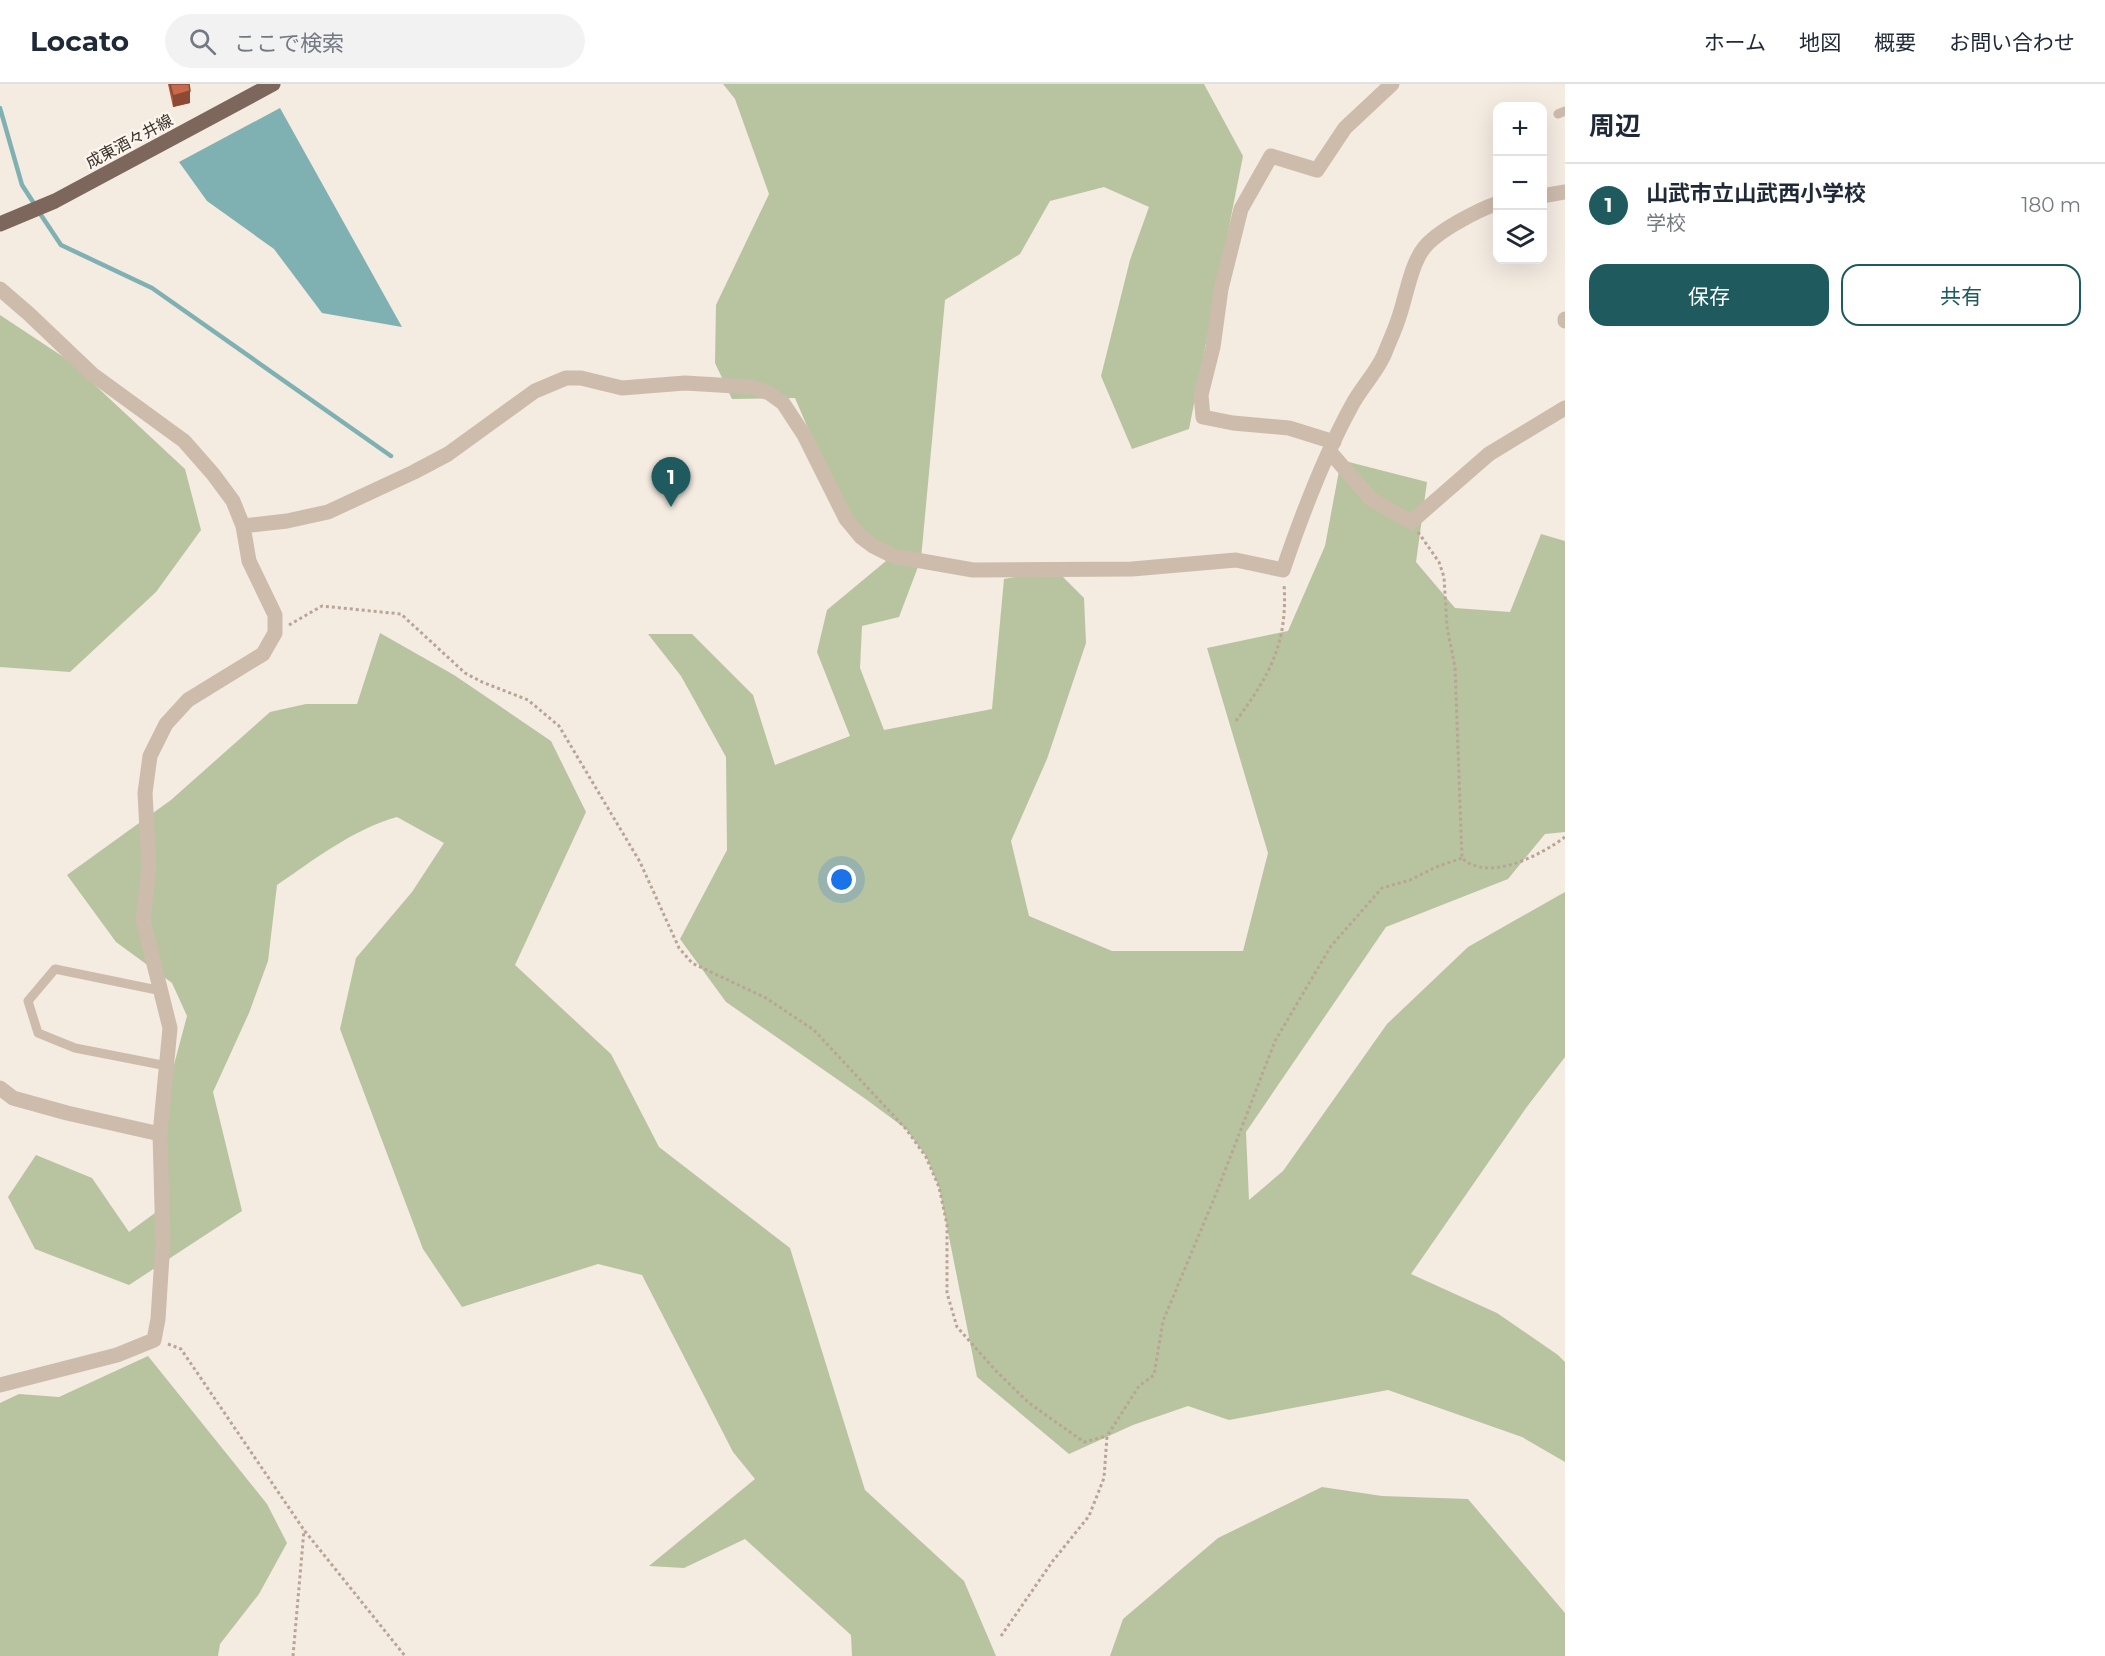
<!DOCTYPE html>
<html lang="ja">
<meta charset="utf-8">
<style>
:root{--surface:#fff;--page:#f2f2f3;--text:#1f2937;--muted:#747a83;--line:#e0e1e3;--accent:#1f5a5e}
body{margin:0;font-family:Montserrat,"Noto Sans JP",sans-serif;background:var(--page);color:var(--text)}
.controls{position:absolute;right:18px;top:18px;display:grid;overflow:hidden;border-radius:12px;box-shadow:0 6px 24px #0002}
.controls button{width:54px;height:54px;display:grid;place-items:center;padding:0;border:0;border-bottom:2px solid var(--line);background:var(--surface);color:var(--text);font:30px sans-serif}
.you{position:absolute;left:842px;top:796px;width:21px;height:21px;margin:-15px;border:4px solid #fff;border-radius:50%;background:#1a73e8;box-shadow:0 0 0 9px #1a73e833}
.badge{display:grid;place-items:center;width:39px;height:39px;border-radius:50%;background:var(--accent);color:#fff;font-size:20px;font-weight:700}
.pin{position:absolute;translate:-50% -50px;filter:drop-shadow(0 2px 3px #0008)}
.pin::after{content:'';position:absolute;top:32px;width:21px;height:18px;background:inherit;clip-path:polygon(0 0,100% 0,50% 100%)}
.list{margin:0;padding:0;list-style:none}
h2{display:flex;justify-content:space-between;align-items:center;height:78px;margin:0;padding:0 24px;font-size:26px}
h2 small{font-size:20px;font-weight:400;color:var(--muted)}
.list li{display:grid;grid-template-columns:39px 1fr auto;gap:18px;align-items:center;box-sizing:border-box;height:84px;padding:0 24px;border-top:2px solid var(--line)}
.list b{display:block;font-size:22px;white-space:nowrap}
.list p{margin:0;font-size:20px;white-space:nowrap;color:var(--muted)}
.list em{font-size:20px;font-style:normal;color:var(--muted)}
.actions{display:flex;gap:12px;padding:18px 24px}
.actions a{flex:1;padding:14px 0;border:2px solid var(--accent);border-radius:18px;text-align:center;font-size:21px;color:var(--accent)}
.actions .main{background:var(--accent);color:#fff}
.icon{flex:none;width:33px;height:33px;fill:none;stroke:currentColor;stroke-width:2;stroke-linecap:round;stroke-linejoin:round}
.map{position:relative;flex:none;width:1565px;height:1572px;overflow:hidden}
header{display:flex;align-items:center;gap:36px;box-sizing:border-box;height:84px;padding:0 30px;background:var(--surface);border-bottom:2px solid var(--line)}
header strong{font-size:28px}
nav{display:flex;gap:33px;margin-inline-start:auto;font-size:21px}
.search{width:420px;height:54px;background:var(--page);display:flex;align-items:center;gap:15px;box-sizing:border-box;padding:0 21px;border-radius:33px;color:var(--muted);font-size:22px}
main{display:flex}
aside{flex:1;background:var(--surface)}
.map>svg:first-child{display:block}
.green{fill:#b8c4a0}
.water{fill:#7fb0b2}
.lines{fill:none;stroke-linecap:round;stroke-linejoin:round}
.stream{stroke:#7fb0b2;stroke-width:4.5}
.path{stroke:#b9a596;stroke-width:3;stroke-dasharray:3 3;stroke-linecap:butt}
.service{stroke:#cdbbac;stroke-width:9}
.minor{stroke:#cdbbac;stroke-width:15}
.primary{stroke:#7d675c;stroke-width:15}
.wall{fill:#ac5a40}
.shaded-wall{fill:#8c4a34}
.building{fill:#c8694b;stroke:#8c4a34;stroke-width:1.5}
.labels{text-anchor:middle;stroke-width:5;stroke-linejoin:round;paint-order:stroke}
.street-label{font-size:16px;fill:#3b302b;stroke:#fbf5ee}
</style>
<header>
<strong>Locato</strong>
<div class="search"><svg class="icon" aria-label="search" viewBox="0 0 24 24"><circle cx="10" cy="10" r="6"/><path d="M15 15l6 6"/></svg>ここで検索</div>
<nav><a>ホーム</a><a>地図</a><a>概要</a><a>お問い合わせ</a></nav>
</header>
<main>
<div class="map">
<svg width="1565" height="1572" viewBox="0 0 1565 1572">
<rect width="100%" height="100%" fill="#f4ebe1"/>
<path class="green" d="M723,0H1204L1243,72L1189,345L1132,365L1101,292L1130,176L1149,123L1104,103L1050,117L1020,170L945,216L921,475L899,533L862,542L860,584L884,646L992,625L1004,495L1056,486L1084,514L1086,559L1047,675L1011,757L1029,832L1112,867H1243L1268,769L1207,564L1288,547L1325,462L1341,376L1427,398L1416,478L1455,524L1510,528L1541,450L1565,457V748L1545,750L1508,795L1386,843L1246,1048L1249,1116L1283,1087L1387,940L1468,863L1565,808V973L1526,1024L1411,1190L1497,1229L1558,1271L1565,1278V1378L1522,1353L1388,1306L1229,1336L1188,1322L1133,1341L1069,1370L977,1293L939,1103L926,1072L906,1045L867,1016L726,918L680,855L727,766L726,673L681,592L648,550H692L753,611L775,681L850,652L817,568L827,526L886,477L842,424L795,314L732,315L715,279L716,221L769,110L735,15Z
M0,231L68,276L185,385L201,446L156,508L70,588L0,583Z
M380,549L454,591L551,657L586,728L515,881L611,970L659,1063L790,1164L865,1406L964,1497L996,1572H852L851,1551L745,1455L684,1484L649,1482L755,1395L733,1368L642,1191L598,1180L462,1223L423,1165L340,945L356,874L412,808L444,759L397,733C352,746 315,775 277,801L268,877L249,929L213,1008L242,1127L129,1201L35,1165L8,1113L36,1071L92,1094L129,1148L159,1126L167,1007L187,932L172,899L116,858L67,791L171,716L270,628L306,620H357Z
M148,1272L267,1420L287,1459L259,1510L220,1560L218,1572H0V1319L19,1310L59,1313Z
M1322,1403L1382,1412L1468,1415L1565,1529V1572H1110L1123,1535L1218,1454Z"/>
<path class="water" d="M280,24L402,243L322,229L274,165L207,117L179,78Z"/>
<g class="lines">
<path class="stream" d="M0,24L22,101L35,121
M39,128L61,161L152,204L391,372"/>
<path class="path" d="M1418,448L1439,478L1444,493L1447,543L1455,583L1462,774C1488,799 1541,771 1565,753
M289,541L322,522L401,530L465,589L482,598L528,616L559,642L640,778L679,864L692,879L766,914L814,946L906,1045L926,1073L939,1103L947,1141V1209L957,1243L996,1287L1029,1319L1084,1358L1107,1352
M1236,637C1270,591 1288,558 1284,500
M168,1260L181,1265L304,1446L405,1572
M1001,1552L1052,1478L1089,1432L1104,1394L1107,1352L1139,1302L1154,1291L1163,1237L1216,1110L1275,957L1331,862L1382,804L1410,796L1436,783L1462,774
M293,1572L304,1446"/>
<path class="service" d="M1558,30L1565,27
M162,907L55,885L28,917L38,949L75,964L167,982"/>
<path class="minor" d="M1542,112L1565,108
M0,205L29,230L92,290L184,357L213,390L233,417L243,442L249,477L275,531V549L263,570L188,616L166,640L150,672L145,709L149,783L143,836L170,944L160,1050L163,1157L158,1235L154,1256L117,1271L0,1301
M1565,235V237
M1334,358L1289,344L1233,339L1203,333L1201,311L1213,263L1221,205L1241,125L1271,72L1317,86L1345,44L1392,0
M1330,368L1371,415L1411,438L1489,370L1565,324
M243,442L287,437L328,428L414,388L448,370L535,307L566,294H581L622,304L685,299L752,303L769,309L783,319L804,351L846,435L861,453L873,462L893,472L973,486L1132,485L1236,476L1283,486C1302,430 1323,374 1352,321C1361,304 1376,289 1384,271C1389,258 1395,246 1399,233C1406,213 1411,180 1424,164C1437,147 1478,126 1498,119
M0,1004L13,1014L67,1029L160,1050"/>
<path class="primary" d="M0,140L55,117L273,0"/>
</g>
<path class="wall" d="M168,0H189L190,19L173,23Z"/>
<path class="shaded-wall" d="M190,7V19L173,23V12Z"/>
<path class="building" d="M170,0H189L190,7L173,12Z"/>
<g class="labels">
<g class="street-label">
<text transform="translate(129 57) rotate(-28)" y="6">成東酒々井線</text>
</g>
</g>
</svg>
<div class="controls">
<button>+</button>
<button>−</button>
<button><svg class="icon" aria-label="layers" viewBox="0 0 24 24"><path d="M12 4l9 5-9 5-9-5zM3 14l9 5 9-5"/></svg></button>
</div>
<div class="you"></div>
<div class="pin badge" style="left:671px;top:423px">1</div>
</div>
<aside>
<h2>周辺<small></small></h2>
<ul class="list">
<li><span class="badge">1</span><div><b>山武市立山武西小学校</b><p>学校</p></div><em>180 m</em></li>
</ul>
<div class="actions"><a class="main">保存</a><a>共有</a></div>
</aside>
</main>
